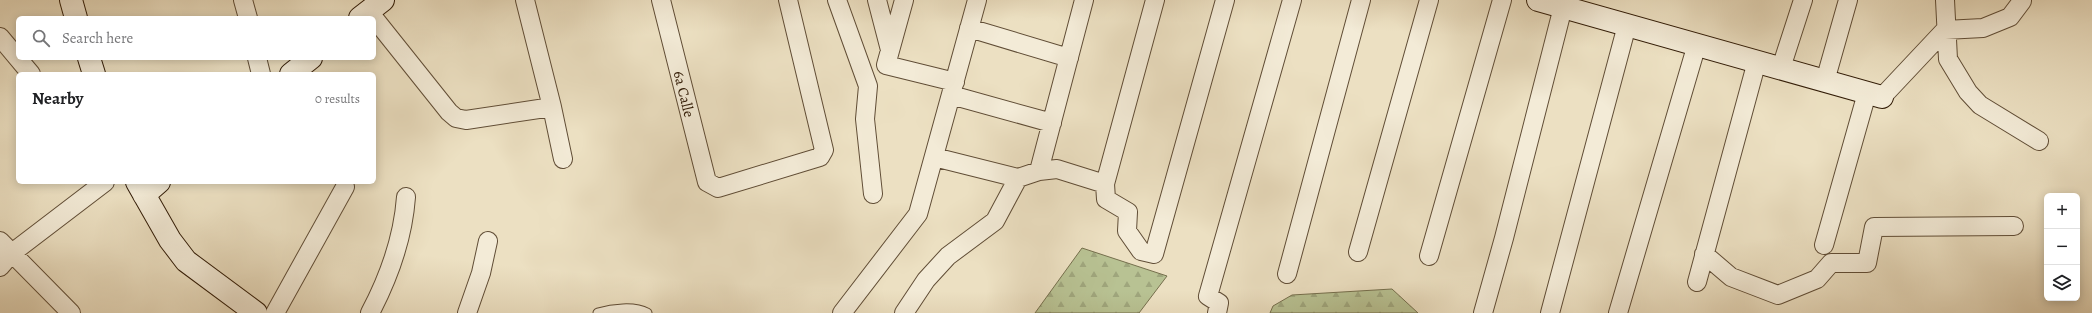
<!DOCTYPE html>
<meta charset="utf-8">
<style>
:root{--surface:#fff;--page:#f2f2f2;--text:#202124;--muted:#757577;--line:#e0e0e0}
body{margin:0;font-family:Alegreya,serif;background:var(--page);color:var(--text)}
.controls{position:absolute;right:12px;bottom:12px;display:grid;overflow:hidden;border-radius:6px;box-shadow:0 2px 10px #0003}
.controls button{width:36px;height:36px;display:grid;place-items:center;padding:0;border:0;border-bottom:1px solid var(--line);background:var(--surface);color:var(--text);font:20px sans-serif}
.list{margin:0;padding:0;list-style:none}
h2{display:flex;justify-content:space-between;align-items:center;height:52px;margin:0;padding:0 16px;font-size:17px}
h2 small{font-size:13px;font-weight:400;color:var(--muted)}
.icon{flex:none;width:22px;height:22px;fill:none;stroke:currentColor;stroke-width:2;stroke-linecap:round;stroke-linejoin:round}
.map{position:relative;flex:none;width:2092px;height:313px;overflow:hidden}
.search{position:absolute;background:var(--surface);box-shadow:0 2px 10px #0003;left:16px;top:16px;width:360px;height:44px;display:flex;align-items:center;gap:10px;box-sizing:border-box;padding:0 14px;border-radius:6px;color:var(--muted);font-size:15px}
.panel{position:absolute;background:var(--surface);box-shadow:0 2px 10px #0003;left:16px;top:72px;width:360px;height:112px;border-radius:6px}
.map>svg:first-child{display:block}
.forest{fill:url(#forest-firs);stroke:#756f4d}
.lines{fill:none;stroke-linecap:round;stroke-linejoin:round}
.lane-casing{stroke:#604d36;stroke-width:11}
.street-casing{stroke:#604d36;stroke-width:20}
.secondary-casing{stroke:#321c07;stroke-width:24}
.lane{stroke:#f3ebd7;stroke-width:9}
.street{stroke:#f3ebd7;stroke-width:18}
.secondary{stroke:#f3ebd7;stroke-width:22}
.labels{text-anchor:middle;stroke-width:3.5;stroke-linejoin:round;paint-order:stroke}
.street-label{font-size:15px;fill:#321c07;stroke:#f3ebd7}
</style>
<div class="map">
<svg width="2092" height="313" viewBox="0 0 2092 313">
<defs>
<pattern id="forest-firs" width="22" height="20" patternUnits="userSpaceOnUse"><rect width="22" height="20" fill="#b8c293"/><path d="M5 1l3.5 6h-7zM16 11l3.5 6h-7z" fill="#9fa67d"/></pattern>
</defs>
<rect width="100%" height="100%" fill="#ece0c2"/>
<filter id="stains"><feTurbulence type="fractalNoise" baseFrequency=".005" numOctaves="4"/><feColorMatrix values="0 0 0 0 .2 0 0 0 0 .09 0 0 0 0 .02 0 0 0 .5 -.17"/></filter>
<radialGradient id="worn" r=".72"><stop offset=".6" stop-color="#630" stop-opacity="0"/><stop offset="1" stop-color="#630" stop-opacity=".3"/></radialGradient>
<path class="forest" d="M1082,248L1167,276L1139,313H1035Z
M1392,289L1418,313H1270L1273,306L1292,295Z"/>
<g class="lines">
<defs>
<path id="lane" d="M598,313C612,309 634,306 647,313"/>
<path id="street" d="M243,0L248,18
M525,0L552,107L563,159
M661,0L707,182L718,188L820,157L824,150L788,0
M837,0L868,86L865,119L873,194
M877,0L890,50
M904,0L886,65L955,82
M1945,0L1948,59L1968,92L1980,105L2039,141
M374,18L449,112L456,118L466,120L552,107
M969,28L1069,58
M0,37L31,74
M257,58L261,74
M1781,68L1803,0
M1825,81L1848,0
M951,95L1052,123
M1882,97L1945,30L1983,28L2010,17L2022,1
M934,157L1018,178L1039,171L1084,0
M1039,171L1057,169L1105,184L1106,199L1128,212L1127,231L1141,251L1154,254L1225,0
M1105,184L1155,0
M0,241L71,313
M1824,245L1867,93
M1358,252L1429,0
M1704,254L1731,277L1778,295L1817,279L1831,263H1867L1874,227L2014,226
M1429,256L1502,0
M0,267L12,253L105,182
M1287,274L1361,0
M1697,282L1757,61
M275,313L345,187
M370,313C389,277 403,238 406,197
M467,313L481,273L488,241
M842,313L918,214L977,0
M904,313L926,280L948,256L995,221L1018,178
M1217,313L1219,303L1208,296L1292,0
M1483,313L1504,238L1563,7
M1550,313L1627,25
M1618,313L1697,44"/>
<path id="secondary" d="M71,0L76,18
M1538,0L1882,97
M360,18L383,0
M89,58L94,74
M291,74L311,58
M137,182L170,240L186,261L256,313
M144,195L159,182"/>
</defs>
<use href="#lane" class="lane-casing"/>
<use href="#street" class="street-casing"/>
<use href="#secondary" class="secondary-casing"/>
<use href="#lane" class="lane"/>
<use href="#street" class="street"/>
<use href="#secondary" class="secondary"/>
</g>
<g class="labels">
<g class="street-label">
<text transform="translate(684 94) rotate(76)" y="5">6a Calle</text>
</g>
</g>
<rect width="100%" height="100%" filter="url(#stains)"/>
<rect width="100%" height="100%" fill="url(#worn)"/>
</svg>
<div class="controls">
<button>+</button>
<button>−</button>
<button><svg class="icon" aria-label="layers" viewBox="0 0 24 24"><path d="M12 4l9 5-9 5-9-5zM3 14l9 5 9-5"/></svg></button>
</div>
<div class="search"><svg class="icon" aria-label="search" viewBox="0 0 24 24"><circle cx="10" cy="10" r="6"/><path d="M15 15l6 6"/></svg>Search here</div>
<section class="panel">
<h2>Nearby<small>0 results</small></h2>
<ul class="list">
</ul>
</section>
</div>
